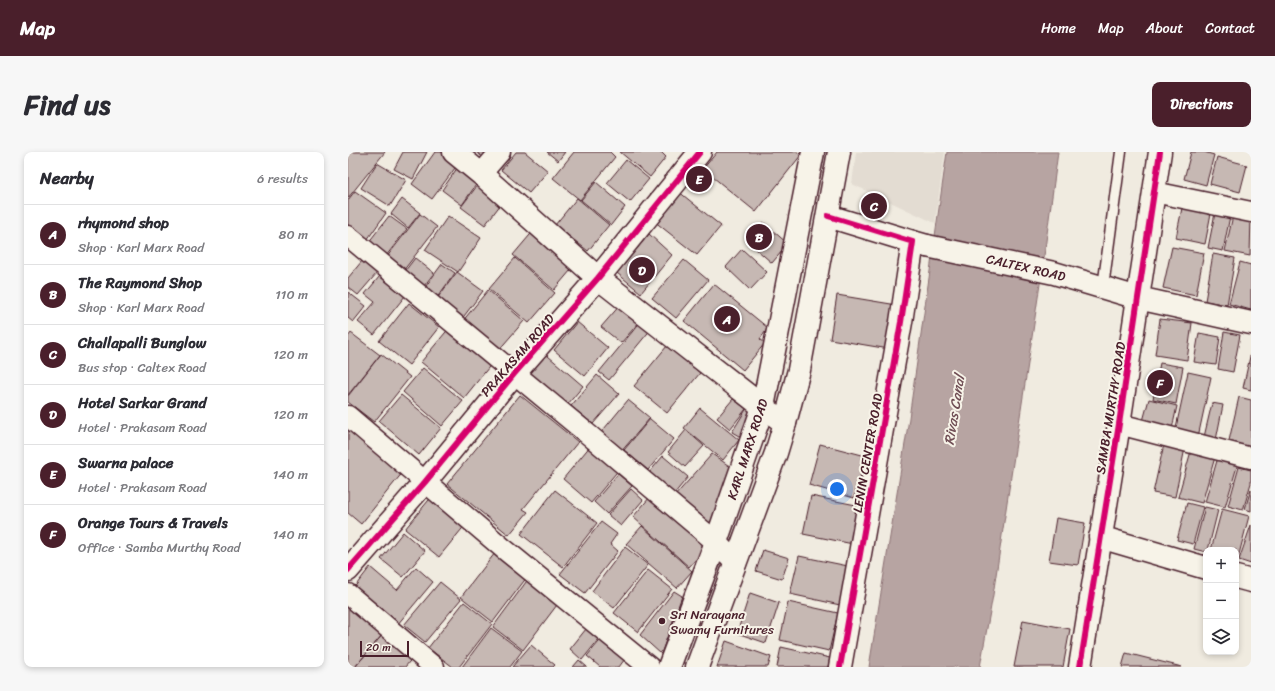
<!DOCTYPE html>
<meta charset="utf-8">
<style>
:root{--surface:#fff;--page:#f7f7f7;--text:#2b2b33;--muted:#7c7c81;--line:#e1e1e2;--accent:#4a1f2b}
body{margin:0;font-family:Sriracha,sans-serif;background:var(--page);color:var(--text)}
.controls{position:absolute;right:12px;bottom:12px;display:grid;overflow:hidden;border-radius:8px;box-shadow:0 2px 6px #0003}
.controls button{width:36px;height:36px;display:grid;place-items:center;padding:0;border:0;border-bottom:1px solid var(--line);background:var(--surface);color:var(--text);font:20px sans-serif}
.scale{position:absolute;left:12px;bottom:10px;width:49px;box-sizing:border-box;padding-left:4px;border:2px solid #4a1f2b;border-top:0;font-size:11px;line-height:14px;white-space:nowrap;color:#4a1f2b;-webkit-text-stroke:3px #f7f3e8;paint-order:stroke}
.you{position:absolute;left:489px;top:337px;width:14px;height:14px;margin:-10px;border:3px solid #fff;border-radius:50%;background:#1a73e8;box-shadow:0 0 0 6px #1a73e833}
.badge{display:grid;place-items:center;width:26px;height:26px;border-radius:50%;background:var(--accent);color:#fff;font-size:13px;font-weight:700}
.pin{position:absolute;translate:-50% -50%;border:2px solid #fff;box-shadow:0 1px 4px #0006}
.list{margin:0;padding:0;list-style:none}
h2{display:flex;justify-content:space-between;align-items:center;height:52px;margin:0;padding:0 16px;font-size:17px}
h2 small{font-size:13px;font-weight:400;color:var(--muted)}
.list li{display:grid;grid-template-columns:26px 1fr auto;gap:12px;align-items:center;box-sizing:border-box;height:60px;padding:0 16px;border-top:1px solid var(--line)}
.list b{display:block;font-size:15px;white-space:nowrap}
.list p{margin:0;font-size:13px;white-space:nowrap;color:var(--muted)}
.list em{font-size:13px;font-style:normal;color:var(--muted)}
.icon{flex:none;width:22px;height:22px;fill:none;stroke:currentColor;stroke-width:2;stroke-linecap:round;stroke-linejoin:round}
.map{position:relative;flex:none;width:903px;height:515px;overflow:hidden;border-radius:8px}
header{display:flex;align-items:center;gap:24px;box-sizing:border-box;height:56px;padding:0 20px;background:var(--accent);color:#fff}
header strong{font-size:19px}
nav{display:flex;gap:22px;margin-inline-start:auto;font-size:14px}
.intro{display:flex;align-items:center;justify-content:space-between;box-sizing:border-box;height:96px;padding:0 24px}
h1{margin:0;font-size:28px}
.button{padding:10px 18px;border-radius:8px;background:var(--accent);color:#fff;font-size:14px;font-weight:700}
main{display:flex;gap:24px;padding:0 24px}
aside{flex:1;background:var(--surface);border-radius:8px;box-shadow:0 2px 6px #0003}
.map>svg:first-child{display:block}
.built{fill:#e3dcd2}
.water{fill:#b7a4a2;stroke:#8b6f72}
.building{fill:#c6b8b3;stroke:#4a1f2b}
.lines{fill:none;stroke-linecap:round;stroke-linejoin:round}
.service-casing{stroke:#4a1f2b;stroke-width:13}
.minor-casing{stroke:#4a1f2b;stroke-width:23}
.tertiary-casing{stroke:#4a1f2b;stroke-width:25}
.secondary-casing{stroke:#4a1f2b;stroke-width:25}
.service{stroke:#f7f3e8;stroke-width:10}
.minor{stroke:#f7f3e8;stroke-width:20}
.tertiary{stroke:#f7f3e8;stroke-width:22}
.secondary{stroke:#f7f3e8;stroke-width:22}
.cycleway-casing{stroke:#f7f3e8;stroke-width:8}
.cycleway{stroke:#d6006c;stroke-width:6}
.poi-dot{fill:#4a1f2b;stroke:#f7f3e8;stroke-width:1.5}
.labels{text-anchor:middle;stroke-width:4;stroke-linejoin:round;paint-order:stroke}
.street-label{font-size:13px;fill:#4a1f2b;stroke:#f7f3e8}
.poi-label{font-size:13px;fill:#4a1f2b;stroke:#f7f3e8;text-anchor:start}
.water-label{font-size:14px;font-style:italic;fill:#704e55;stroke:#f7f3e8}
</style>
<header>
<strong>Map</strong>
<nav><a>Home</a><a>Map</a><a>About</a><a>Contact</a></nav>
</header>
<div class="intro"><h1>Find us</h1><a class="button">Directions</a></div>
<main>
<aside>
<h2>Nearby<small>6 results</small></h2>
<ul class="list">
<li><span class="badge">A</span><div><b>rhymond shop</b><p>Shop · Karl Marx Road</p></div><em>80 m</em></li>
<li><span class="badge">B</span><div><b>The Raymond Shop</b><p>Shop · Karl Marx Road</p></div><em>110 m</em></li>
<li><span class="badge">C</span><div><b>Challapalli Bunglow</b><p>Bus stop · Caltex Road</p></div><em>120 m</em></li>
<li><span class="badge">D</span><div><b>Hotel Sarkar Grand</b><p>Hotel · Prakasam Road</p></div><em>120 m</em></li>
<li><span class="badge">E</span><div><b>Swarna palace</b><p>Hotel · Prakasam Road</p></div><em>140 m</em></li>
<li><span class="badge">F</span><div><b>Orange Tours &amp; Travels</b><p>Office · Samba Murthy Road</p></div><em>140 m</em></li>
</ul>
</aside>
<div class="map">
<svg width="903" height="515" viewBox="0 0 903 515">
<rect width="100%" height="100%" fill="#f0ebe0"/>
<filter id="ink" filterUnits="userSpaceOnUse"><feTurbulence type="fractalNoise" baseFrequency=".025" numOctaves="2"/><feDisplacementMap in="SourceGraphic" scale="8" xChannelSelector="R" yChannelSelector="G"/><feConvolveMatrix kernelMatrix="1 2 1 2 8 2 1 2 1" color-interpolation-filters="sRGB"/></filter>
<g filter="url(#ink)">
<path class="built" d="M508,0H597L587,71L504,32Z"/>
<path class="water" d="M599,0H710L694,119L645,443L632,515H521L560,273Z"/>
<path class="building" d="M0,0H37L0,46Z
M55,0H79L65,27L46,17Z
M87,0H94L110,12L84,47L64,32Z
M128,0H141L136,6Z
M168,0H177L200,19L181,41L153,18Z
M199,0H217L210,9Z
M226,0H262L267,5L232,48L205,26Z
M272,0H313L318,5L302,25Z
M369,0H450L453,3L408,60L355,17Z
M843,0H856L866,3L858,33L836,27Z
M869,5L899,13L892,40L862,32Z
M278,8L301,27L282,50L259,31Z
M29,11L58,28L42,54L13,36Z
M112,12L132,27L114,53L94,38Z
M132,30L156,48L137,73L113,55Z
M248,30L277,55L263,73L233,48Z
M7,39L38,61L19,88L0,74V48Z
M330,39L373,74L349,103L306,69Z
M229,46L261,73L240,99L207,73Z
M54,47L72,61L60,76L43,62Z
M835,51L864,56L857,92L828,86Z
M868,56L883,59L875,99L860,96Z
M886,59L903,62L902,104L877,99Z
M72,62L89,75L55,119L38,106Z
M41,64L59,77L38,104L20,91Z
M100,64L133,86L110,120L77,98Z
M415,70L440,92L424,111L399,89Z
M187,77L228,112L206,138L165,103Z
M301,82L324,103L293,141L269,121Z
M824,95L856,101L848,143L815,136Z
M394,97L419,120L402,138L378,115Z
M865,102L887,106L879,153L857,149Z
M67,106L86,121L76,134L57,119Z
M167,106L207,141L181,171L141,137Z
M336,108L360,128L328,166L304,146Z
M14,109L29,121L10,143L0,135V126Z
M892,110L903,113V158L881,152Z
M94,112L107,121L88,147L75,138Z
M36,119L61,139L26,183L10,170L27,150L17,142Z
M109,120L135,139L113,168L88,148Z
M366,132L420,176L412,187L417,191L395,218L336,169Z
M140,138L176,169L149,200L114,170Z
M0,140L18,154L5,170L0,166Z
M489,143L549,153L541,197L482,187Z
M61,151L91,175L61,213L31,189Z
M273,152L293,168L273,191L253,175Z
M812,167L844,171L839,208L807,203Z
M294,168L304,176L261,228L251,220Z
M229,170L260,196L237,224L206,198Z
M102,175L145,210L116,246L73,210Z
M876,180L892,183L885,220L870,217Z
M3,181L32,203L0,243V185Z
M851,181L872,185L868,213L846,210Z
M319,194L352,221L319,261L286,234Z
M193,198L235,234L215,258L173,222Z
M903,200V238L895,236Z
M33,202L62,225L26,270L0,250V244Z
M812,211L835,215L828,252L805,247Z
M75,216L115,249L94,274L55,240Z
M840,220L863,225L850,285L827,280Z
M249,223L271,242L245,272L223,254Z
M53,243L93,276L71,303L31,269Z
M172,243L230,290L175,357L180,360L161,383L99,332Z
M891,245L903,248V298L880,293Z
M385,247L398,257L382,277L369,266Z
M801,247L829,254L824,277L795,269Z
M280,248L302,266L272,301L251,283Z
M864,251L875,253L868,288L856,285Z
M352,256L391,288L375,308L336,276Z
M399,256L407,260L396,287L384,280Z
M302,267L326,287L300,318L276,298Z
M0,274L55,320L13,372L0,361Z
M338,278L356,294L337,315L320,300Z
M472,292L518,304L506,346L461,333Z
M816,292L837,296L827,345L805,341Z
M243,293L273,315L243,351L215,327Z
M843,299L867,305L854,351L830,345Z
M364,302L387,318L362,375L326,345Z
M315,304L340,325L326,342L301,321Z
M870,305L890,311L877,355L857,350Z
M891,315L903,318V331L895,358L880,354Z
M270,322L284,334L259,362L246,350Z
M283,337L295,348L273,374L260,363Z
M903,337V359L897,357Z
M207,338L249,371L215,415L173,382Z
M85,343L118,372L91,405L57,377Z
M463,344L513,354L505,392L455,382Z
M302,345L359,395L341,415L285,365Z
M839,351L855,355L845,392L829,388Z
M857,355L870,358L860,398H858V400L846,397Z
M874,357L901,364L890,406H888V398H863Z
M708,366L737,371L730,413L701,409Z
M253,370L269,382L262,392L270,399L237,441L212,422Z
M903,373V412L891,408Z
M294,374L344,419L329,436L278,392Z
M55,380L77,399L55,425L33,407Z
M277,395L300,413L266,456L244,439Z
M415,398L441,406L434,427L408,419Z
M147,401L179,425L145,470L113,445Z
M451,404L500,414L492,453L442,442Z
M22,415L49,438L68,415L85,430L49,473L5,437Z
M300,418L324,437L290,480L266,461Z
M181,426L212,449L175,498L145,475Z
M92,430L113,447L77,490L56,473Z
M326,439L334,444L313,502L292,483Z
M402,441L431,451L418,491L389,481Z
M116,450L144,472L111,515H105L80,496Z
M440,450L490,461L481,499L432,488Z
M0,452L35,482L7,515H0Z
M675,468L722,477L715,515H666Z
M242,472L255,482L234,508L222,497Z
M143,476L174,499L162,515H114Z
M35,482L66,504L57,515H7Z
M256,484L279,504L271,515H252L239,504Z
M378,489L423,505L420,515H369Z
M183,493L207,513L205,515H164Z
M433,495L482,506L480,515H429Z
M778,501L834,515H774Z
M231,508L239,515H225Z"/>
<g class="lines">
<defs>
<path id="service" d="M755,135L773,0"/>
<path id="minor" d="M133,22L152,0
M806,40L903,60
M0,84L241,283L368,390L388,411
M0,264L156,397L301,515
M771,272L903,306
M0,442L86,515"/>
<path id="tertiary" d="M106,0L133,22L250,126L415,255L437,271
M480,64L565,90L553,170L492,515
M579,94L706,121L790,146L903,171
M752,385L858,416
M0,418L77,330L166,222L250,126L352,0
M888,425L903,429
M732,515L771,272L812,0"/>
<path id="secondary" d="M565,90L579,94
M321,515L368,390L415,255L465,0
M349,515L428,301L437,271L451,218L491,0"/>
</defs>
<use href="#service" class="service-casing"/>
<use href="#minor" class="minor-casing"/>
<use href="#tertiary" class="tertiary-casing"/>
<use href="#secondary" class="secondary-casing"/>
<use href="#service" class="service"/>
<use href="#minor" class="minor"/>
<use href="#tertiary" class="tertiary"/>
<use href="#secondary" class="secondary"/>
<defs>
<path id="cycleway" d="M480,64L565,90L553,170L492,515
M0,418L77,330L166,222L250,126L352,0
M732,515L771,272L812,0"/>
</defs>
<use href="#cycleway" class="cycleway-casing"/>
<use href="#cycleway" class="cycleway"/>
</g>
</g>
<circle class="poi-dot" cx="314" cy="469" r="4"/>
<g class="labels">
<g class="street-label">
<text transform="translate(678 115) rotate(13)" y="5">CALTEX ROAD</text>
<text transform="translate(169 203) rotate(-49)" y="5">PRAKASAM ROAD</text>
<text transform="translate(762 256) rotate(-81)" y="5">SAMBA MURTHY ROAD</text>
<text transform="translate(399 297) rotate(-72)" y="5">KARL MARX ROAD</text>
<text transform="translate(519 301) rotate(-80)" y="5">LENIN CENTER ROAD</text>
</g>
<g class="poi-label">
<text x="322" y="467">Sri Narayana<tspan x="322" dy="15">Swamy Furnitures</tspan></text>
</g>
<g class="water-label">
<text transform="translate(606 258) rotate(-81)" y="5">Rivas Canal</text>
</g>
</g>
</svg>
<div class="controls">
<button>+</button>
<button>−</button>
<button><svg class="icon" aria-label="layers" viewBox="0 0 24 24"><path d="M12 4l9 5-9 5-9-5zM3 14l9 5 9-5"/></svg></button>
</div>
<div class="scale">20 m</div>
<div class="you"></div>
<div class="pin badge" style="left:379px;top:167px">A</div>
<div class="pin badge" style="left:411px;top:85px">B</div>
<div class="pin badge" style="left:526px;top:54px">C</div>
<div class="pin badge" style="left:294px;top:118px">D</div>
<div class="pin badge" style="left:351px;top:27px">E</div>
<div class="pin badge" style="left:812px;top:231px">F</div>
</div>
</main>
